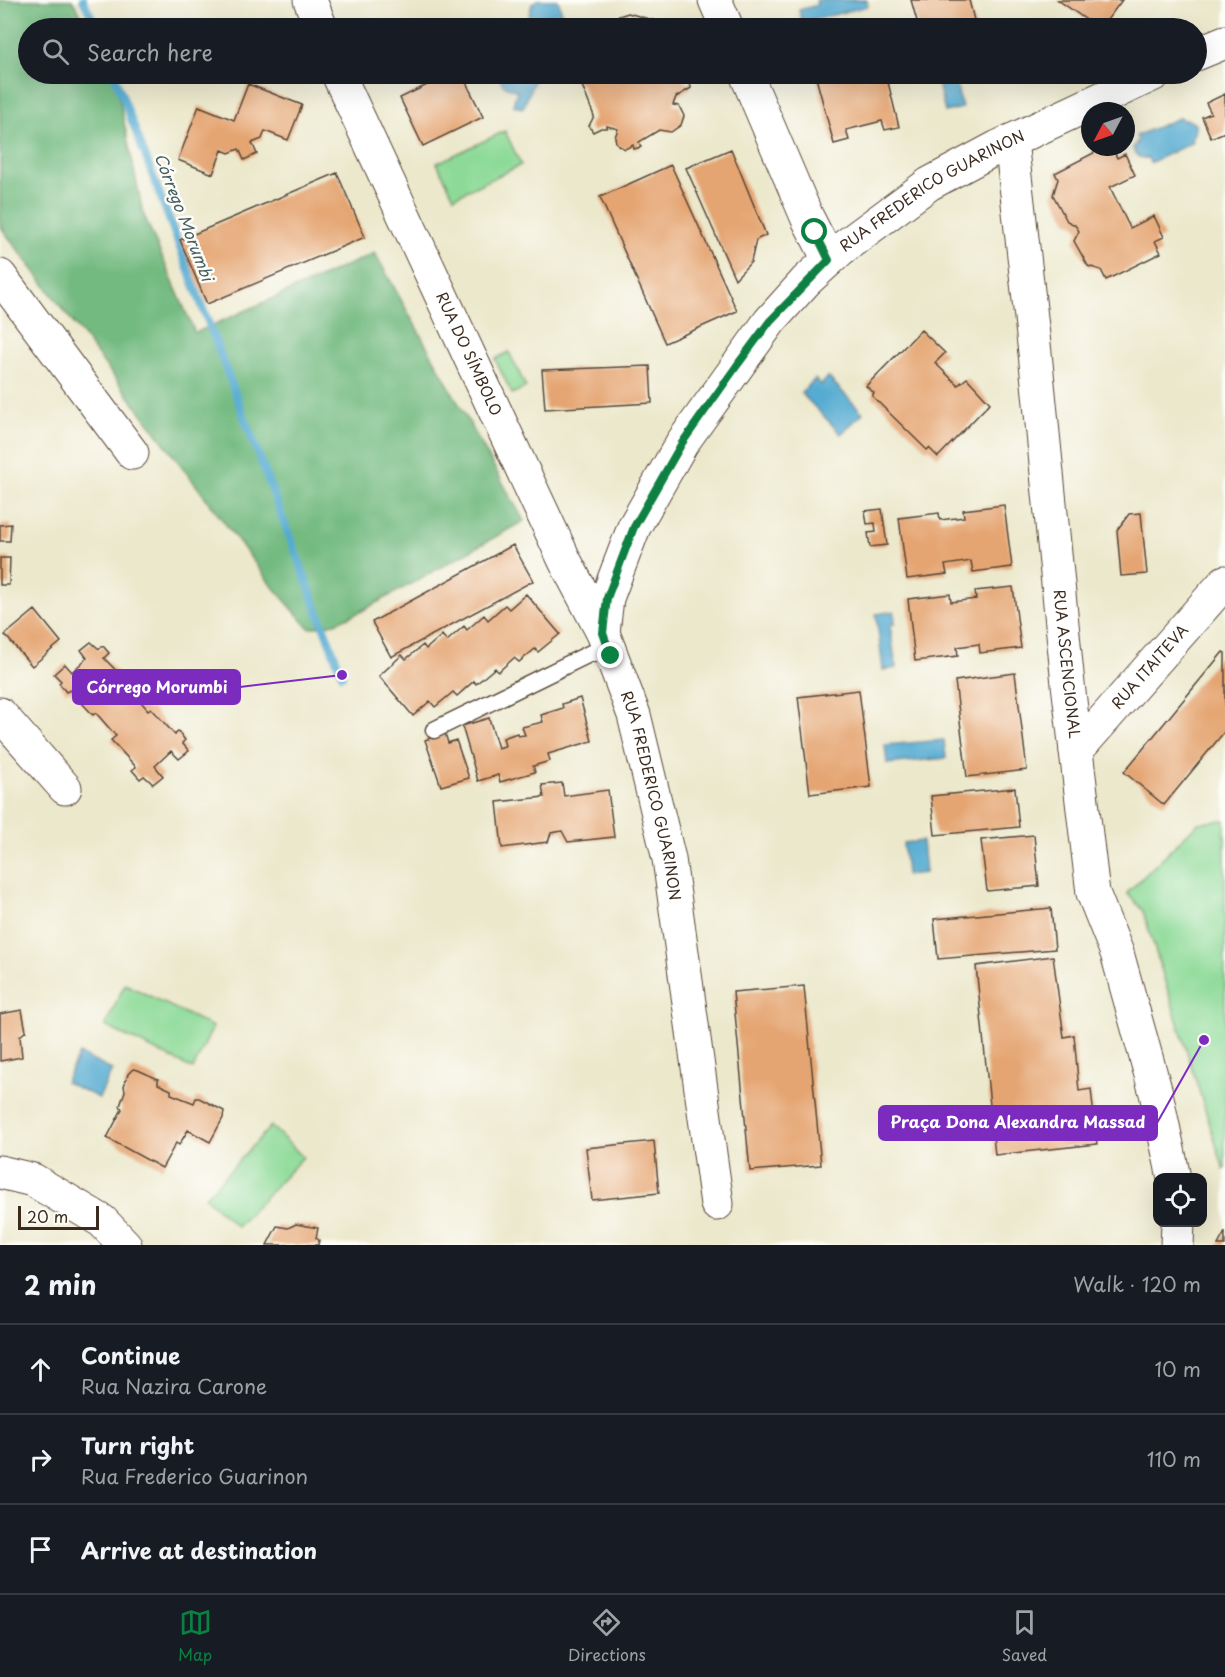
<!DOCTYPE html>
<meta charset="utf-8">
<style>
:root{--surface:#171b24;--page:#20242c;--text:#f1f3f6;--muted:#9ea1a6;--line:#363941;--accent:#0b8043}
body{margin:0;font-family:"Playpen Sans",sans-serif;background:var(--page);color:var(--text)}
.controls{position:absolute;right:18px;bottom:18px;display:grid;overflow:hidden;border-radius:12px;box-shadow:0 6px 24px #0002}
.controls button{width:54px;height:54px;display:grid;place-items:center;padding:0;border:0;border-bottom:2px solid var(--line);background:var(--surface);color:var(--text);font:30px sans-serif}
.compass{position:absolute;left:1081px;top:102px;width:54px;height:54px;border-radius:50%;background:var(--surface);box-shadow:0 6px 24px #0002;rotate:229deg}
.scale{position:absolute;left:18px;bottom:15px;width:81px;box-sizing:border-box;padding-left:6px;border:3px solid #3b2a1e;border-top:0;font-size:16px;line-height:21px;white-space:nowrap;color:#3b2a1e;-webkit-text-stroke:4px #fdfcf7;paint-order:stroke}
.stop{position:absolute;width:18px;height:18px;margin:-14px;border:4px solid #0b8043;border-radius:50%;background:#fff}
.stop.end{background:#0b8043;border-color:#fff;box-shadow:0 2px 6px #0008}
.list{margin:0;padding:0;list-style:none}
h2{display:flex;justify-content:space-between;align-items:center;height:78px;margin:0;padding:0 24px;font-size:26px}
h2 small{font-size:20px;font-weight:400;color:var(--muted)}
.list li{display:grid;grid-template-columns:39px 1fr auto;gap:18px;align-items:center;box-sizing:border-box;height:90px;padding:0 24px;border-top:2px solid var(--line)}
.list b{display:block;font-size:22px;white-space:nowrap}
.list p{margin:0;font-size:20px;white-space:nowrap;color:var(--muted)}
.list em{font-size:20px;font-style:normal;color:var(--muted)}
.icon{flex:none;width:33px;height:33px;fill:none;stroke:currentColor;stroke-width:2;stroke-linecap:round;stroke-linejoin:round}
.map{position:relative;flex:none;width:1225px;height:1245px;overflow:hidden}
.search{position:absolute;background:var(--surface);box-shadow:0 6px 24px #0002;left:18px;right:18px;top:18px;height:66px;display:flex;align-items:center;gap:15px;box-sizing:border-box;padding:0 21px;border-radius:33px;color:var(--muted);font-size:22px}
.sheet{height:348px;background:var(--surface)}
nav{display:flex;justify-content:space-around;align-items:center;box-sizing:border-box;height:84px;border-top:2px solid var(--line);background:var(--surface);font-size:16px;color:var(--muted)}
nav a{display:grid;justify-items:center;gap:3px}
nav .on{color:var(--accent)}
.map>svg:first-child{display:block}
.green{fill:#8dda98;stroke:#64825b;stroke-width:1.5}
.forest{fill:#72ba80;stroke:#56724f;stroke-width:1.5}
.water{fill:#55abd1;stroke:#486a78;stroke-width:1.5}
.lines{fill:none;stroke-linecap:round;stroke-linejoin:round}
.stream{stroke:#55abd1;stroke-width:8}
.building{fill:#e5a572}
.service-casing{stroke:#564638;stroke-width:19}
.minor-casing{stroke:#564638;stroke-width:35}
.service{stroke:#fff;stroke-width:16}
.minor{stroke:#fff;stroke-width:33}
.route{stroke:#0b8043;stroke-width:8}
.labels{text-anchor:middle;stroke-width:5;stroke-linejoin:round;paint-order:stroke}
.street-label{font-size:15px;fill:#3b2a1e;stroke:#fdfcf7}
.water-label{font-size:16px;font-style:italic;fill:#455e66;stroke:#fdfcf7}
.leader{fill:none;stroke:#7b2cbf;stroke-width:2}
.callout-dot{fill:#7b2cbf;stroke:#fdfcf7;stroke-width:2}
.callout{fill:#7b2cbf;stroke:#7b2cbf;stroke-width:2}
.callout-label{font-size:16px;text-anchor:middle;font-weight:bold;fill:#fff}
</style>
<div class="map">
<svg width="1225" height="1245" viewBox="0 0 1225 1245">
<rect width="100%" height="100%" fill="#fdfcf7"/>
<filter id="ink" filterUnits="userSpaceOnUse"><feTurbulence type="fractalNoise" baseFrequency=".0167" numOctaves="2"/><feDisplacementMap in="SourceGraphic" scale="12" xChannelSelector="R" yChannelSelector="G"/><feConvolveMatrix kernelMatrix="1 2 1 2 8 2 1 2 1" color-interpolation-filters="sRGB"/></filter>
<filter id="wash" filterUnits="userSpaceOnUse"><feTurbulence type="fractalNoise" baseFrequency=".008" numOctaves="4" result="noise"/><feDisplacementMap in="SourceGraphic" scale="24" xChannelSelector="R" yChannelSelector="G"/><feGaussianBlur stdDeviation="1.35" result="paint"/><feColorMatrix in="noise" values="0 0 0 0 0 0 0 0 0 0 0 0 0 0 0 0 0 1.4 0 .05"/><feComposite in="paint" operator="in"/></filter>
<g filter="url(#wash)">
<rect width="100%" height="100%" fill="#ece8cc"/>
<path class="green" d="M505,131L521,165L454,197L437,163Z
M509,352L526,387L512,394L495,359Z
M1225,820V1169L1224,1170L1143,911L1127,893L1198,823Z
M125,984L213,1027L193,1069L105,1026Z
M271,1126L303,1157L237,1227L205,1197Z"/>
<path class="forest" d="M0,0H72L89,28H28V74H114L143,213L195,333L375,253L524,521L360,612L335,623L309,628L273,587L0,226Z"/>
<path class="water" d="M537,0H558L562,13L559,28H537L530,20L529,15L532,4Z
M816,0H867L868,6L802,23L799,10L817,5Z
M498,74H514L534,81L524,106L521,108L513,105L517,91L503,85Z
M955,79L962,108L945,112L938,83Z
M1181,117L1183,121L1187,119L1195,124L1196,130L1191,138L1193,142L1150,163L1148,158C1140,159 1134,156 1133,148L1138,140L1136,136Z
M828,377L863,413L841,434L801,393L815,379L821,385Z
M894,611L895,624L890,625L896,668L883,670L876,614Z
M944,740L946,758L887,764L885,745Z
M922,841L925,873L906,875L903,843Z
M79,1054L112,1070L99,1098L65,1082Z"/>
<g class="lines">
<path class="stream" d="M83,0L97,28
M114,74L342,675"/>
</g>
<g id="blocks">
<path class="building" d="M911,0H969L976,28H919Z
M1058,0H1122L1101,28H1098Z
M628,13L659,22L666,28H606L616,17Z
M450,74H462L483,117L423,146L400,98Z
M565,74H680L679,76L687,83L690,82L691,88L676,97L673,105L679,106L684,116L681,125L671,132L659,130L639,142L641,147L634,149L633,145L625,149L619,146L616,142L615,137L618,129L607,126V128H601L593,132L589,126L594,116L581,83L572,79L569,80Z
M815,74H886L899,127L885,130L882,121L846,130L849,140L834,144Z
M248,84L302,105L288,140L265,131L262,139L252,143L257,154L244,160L239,149L229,153L222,150L213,174L178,160L199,106L234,120Z
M1225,94V132L1211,138L1202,117L1211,113L1206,103Z
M1105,147H1112L1117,158L1125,154L1135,175L1110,187L1130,228L1154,216L1164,237L1155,241L1161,253L1106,280L1101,270L1088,266L1074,241L1079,231L1075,225L1067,221L1053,195L1058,179L1055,173Z
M731,149L766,235L756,240L751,262L735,279L686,168Z
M671,165L737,311L665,343L600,197Z
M337,173L365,237L207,304L180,240Z
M921,330L945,353L935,363L958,385L967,378L990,403L938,457L929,448L927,450L872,396L874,393L866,386Z
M650,366L652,403L545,409L542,370Z
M1004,505L1012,567L973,572L971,561L945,565L947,574L907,579L899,518L939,513L940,520L964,517L963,510Z
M882,509L887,545L870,547L868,533L876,532L875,523L867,524L865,511Z
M1141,513L1147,574L1121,576L1117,530L1129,514Z
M11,524L10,541H0V525Z
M513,545L533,581L391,657L372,622Z
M0,558H10L9,585H0Z
M1013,587L1021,648L980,653L979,644L957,647L958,656L915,661L908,599L950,594L951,602L976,599L975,591Z
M526,594L560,634L538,652L535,649L519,662L514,658L498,672L495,668L476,684L474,681L457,696L453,692L435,707L430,701L413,716L379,676L402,655L406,659L423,645L426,649L442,635L447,641L464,626L467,630L484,615L488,620L505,605L509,609Z
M35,610L61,642L32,666L5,635Z
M91,642L99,649L103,646L109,653L104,658L130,685L128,687L148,710L151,708L175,735L178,731L185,740L182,743L189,751L179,759L171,751L155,766L163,776L153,784L144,776L140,779L132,770L136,767L111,740L116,736L96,713L93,715L70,690L66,692L59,683L61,681L54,674L65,664L72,672L87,658L81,650Z
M1223,652L1225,653V731L1164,805L1124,772Z
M1015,673L1027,770L967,777L955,681Z
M859,690L871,787L810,794L798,697Z
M580,698L592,741L548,754L550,761L533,766L535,772L500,782L498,775L478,781L462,726L489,718L498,748L505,746L503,738L517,733L518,736L525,735L522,727L543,722L541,715L563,708L562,704Z
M445,733L448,743L456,740L469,778L441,786L425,740Z
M562,783L564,796L608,790L614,837L568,842L562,831L551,833L548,842L502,848L497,802L544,797L542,785Z
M1015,788L1019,827L935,835L931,796Z
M1034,835L1039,886L987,891L981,840Z
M1051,908L1055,949L938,959L934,919Z
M1053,956L1064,1037L1074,1035L1079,1091L1091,1089L1097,1144L995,1155L976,966Z
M804,986L821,1165L750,1171L733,992Z
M22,1010L26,1031L20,1036L22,1057L0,1061V1014Z
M133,1069L138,1070L158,1079V1084L171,1090V1094L194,1103L196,1098H199L224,1111L223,1118L210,1142L188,1130L179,1145L176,1143L162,1168L107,1138L122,1109L120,1106L125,1091L124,1086L128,1074Z
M654,1141L659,1193L592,1200L586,1148Z
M296,1224L318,1228L316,1238L319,1240L318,1245H267L277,1226L288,1228Z
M1225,1232V1245H1218Z"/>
</g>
</g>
<g filter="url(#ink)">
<use href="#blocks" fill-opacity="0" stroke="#564638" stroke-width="1.5"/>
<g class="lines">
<defs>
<path id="service" d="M434,730L591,653L611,656"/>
<g id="minor">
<path d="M310,0L321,28"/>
<path d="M715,0L727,28"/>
<path d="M1196,54L1225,42"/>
<path id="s1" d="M338,74L565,561L603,633L634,715L669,859L717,1204"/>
<path d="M746,74L807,217L829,260"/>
<path id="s2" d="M1011,141L1035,353L1068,684L1093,893L1117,953L1156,1093L1174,1178"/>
<path d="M0,276L132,453"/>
<path id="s3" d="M603,633L607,598L634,527L682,443L770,321L806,281L841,249L929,184L998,147L1154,74"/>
<path d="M0,714L65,788"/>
<path id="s4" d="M1076,751L1225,582"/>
<path d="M0,1172L33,1180L102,1221L125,1245"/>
<path d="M1177,1245L1178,1222"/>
</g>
</defs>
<use href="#service" class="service-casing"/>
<use href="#minor" class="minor-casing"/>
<use href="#service" class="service"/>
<use href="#minor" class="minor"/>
</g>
</g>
<g class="lines" filter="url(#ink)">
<path class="route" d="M611,656L603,633L607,598L634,527L682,443L738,364L770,321L829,260L815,232"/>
</g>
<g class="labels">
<g class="street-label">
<text dy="5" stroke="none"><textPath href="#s3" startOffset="568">RUA FREDERICO GUARINON</textPath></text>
<text dy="5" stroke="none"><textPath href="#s1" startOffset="309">RUA DO SÍMBOLO</textPath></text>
<text dy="5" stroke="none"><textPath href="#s2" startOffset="526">RUA ASCENCIONAL</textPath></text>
<text dy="5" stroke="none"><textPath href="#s4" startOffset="112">RUA ITAITEVA</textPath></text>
<text dy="5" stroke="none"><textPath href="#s1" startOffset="789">RUA FREDERICO GUARINON</textPath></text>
</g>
<g class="water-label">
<text transform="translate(184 217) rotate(69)" y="6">Córrego Morumbi</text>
</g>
</g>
<path class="leader" d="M342 675L240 687M1204 1040L1157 1123"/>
<g class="callout-dot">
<circle cx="342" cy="675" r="6"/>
<circle cx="1204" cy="1040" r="6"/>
</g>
<g class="callout">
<rect x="73" y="670" width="167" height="34" rx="6"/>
<rect x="879" y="1106" width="278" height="34" rx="6"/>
</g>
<g class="callout-label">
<text x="157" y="693">Córrego Morumbi</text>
<text x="1018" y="1128">Praça Dona Alexandra Massad</text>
</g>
</svg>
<div class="controls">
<button><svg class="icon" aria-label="locate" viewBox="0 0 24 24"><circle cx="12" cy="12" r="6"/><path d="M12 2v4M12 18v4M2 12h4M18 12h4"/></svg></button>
</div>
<svg class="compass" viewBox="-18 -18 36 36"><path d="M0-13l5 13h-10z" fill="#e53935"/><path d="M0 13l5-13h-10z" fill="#9ea1a6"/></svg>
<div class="scale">20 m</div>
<div class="stop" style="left:815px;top:232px"></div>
<div class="stop end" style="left:611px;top:656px"></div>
<div class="search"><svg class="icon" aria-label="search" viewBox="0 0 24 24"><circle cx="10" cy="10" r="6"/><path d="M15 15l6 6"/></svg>Search here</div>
</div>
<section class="sheet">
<h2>2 min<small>Walk · 120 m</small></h2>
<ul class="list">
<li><svg class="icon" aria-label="ahead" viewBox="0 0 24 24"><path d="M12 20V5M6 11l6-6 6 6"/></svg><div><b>Continue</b><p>Rua Nazira Carone</p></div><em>10 m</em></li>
<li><svg class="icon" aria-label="right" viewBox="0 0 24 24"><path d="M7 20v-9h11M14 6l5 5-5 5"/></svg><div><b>Turn right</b><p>Rua Frederico Guarinon</p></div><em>110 m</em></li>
<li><svg class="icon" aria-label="arrive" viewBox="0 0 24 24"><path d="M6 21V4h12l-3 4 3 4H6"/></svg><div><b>Arrive at destination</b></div></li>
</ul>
</section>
<nav>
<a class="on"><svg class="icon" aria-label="map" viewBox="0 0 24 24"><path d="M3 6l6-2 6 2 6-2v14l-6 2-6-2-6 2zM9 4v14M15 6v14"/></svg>Map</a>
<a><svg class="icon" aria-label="directions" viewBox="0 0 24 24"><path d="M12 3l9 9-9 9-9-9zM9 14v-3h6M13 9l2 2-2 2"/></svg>Directions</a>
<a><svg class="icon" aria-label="saved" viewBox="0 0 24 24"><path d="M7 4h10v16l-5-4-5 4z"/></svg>Saved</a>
</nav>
